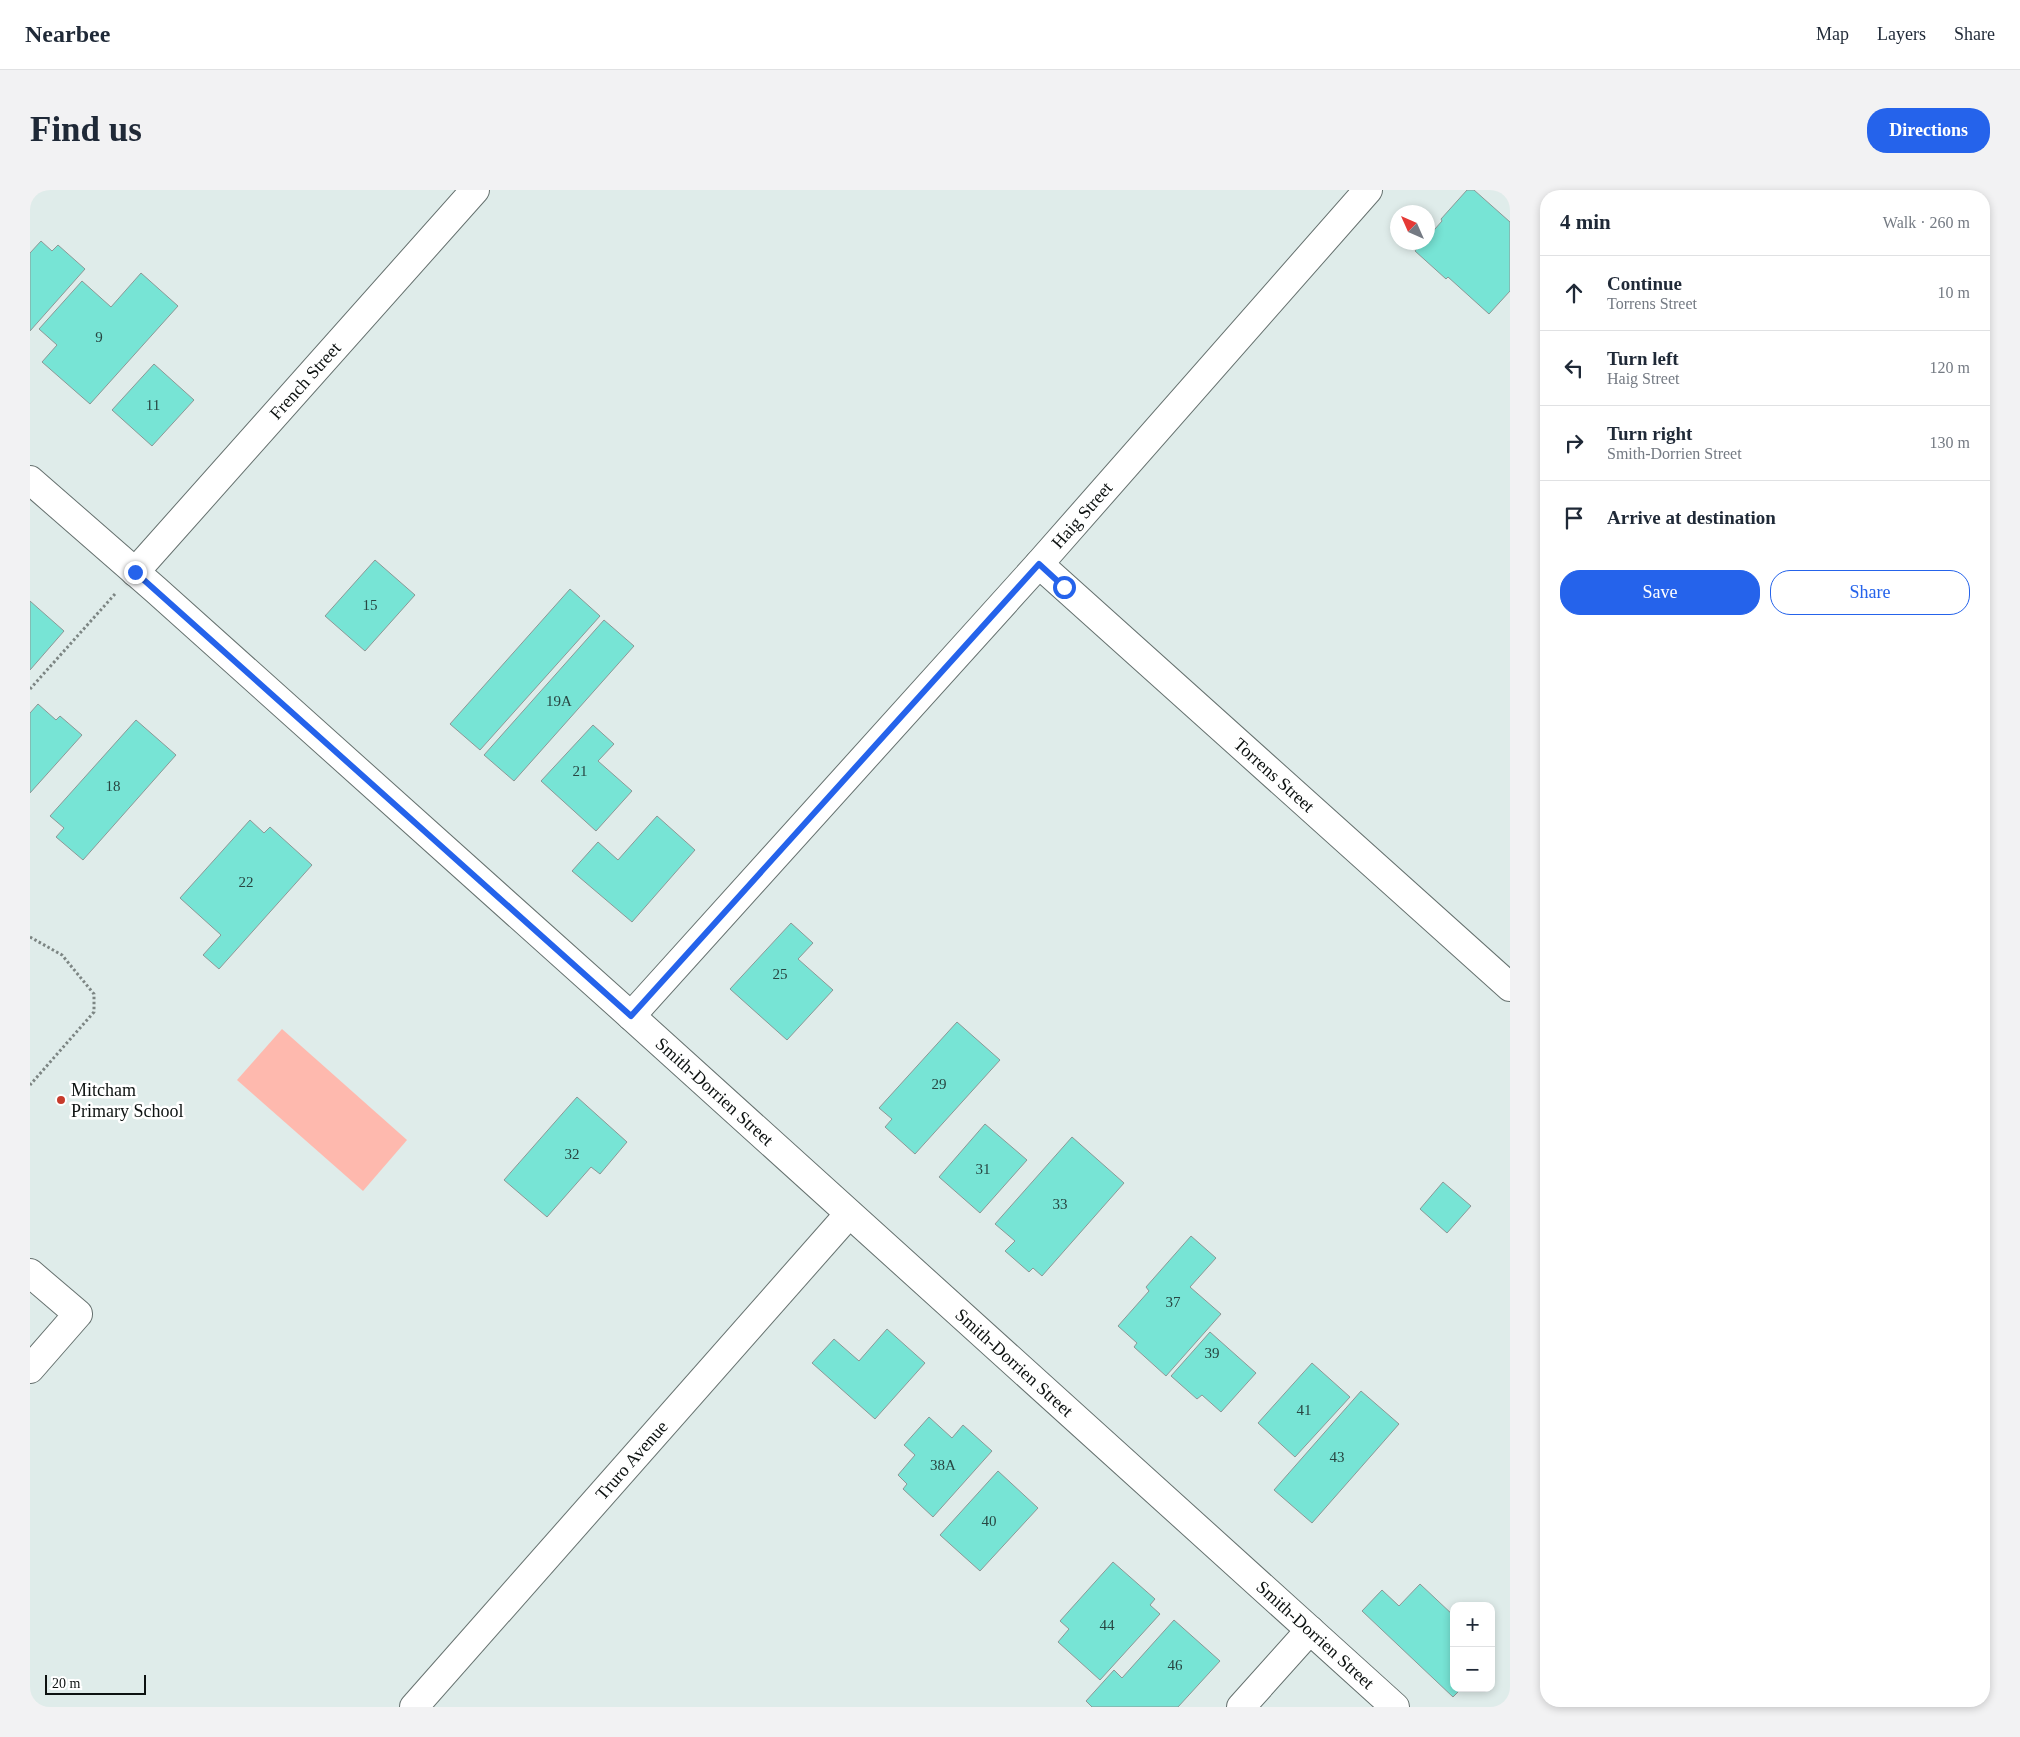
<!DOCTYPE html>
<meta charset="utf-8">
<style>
:root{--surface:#fff;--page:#f2f2f3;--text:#1f2937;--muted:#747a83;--line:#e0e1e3;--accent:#2563eb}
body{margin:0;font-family:Georgia,serif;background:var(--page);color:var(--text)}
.controls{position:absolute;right:15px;bottom:15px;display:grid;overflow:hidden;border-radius:10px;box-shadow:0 2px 8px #0003}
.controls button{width:45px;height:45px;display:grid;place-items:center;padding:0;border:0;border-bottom:1px solid var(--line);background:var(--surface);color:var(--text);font:25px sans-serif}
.compass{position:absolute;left:1360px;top:15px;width:45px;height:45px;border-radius:50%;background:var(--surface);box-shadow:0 2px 8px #0003;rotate:315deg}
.scale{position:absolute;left:15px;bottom:12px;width:101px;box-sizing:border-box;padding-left:5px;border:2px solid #0d1211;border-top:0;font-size:14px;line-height:18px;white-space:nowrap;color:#0d1211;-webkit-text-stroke:4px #fff;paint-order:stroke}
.stop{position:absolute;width:15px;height:15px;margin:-11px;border:4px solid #2563eb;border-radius:50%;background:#fff}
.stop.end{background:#2563eb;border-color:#fff;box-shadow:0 1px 5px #0008}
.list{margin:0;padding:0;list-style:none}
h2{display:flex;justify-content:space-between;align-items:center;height:65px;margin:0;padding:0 20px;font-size:21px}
h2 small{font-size:16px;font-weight:400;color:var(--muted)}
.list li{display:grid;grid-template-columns:32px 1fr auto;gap:15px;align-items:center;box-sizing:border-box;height:75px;padding:0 20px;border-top:1px solid var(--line)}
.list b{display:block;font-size:19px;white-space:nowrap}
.list p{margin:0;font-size:16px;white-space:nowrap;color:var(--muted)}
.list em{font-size:16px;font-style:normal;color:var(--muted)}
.actions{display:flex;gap:10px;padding:15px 20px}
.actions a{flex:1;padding:11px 0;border:1px solid var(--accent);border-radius:20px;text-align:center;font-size:18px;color:var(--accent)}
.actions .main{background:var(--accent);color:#fff}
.icon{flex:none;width:28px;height:28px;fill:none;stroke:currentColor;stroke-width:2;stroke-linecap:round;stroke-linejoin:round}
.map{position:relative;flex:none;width:1480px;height:1517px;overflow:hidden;border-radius:20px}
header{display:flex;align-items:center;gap:30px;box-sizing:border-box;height:70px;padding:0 25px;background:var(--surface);border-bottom:1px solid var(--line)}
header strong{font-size:24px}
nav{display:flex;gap:28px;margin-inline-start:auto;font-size:18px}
.intro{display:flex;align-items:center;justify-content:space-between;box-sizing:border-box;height:120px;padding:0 30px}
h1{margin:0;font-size:35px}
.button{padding:12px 22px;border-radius:20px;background:var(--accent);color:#fff;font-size:18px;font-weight:700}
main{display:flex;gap:30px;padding:0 30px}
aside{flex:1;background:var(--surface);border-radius:20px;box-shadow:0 2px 8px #0003}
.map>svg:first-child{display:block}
.green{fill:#feb9ae}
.building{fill:#77e4d5;stroke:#8c9896}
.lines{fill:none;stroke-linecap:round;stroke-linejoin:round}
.minor-casing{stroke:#66716f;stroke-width:30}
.path{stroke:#7c8583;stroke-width:3;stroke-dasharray:2.5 2.5;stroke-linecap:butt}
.minor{stroke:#fff;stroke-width:28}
.route{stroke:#2563eb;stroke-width:6}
.poi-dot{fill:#c73a2b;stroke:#fff;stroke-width:2}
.labels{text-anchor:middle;stroke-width:5;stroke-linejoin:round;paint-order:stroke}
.number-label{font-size:15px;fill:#284642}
.street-label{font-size:18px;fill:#0d1211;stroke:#fff}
.poi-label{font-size:18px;fill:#0d1211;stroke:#fff;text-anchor:start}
</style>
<header>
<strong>Nearbee</strong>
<nav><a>Map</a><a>Layers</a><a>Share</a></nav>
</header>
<div class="intro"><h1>Find us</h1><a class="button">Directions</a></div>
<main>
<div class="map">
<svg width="1480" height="1517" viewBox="0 0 1480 1517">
<rect width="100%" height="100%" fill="#dfecea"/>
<path class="green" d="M252,839L377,950L333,1001L207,890Z"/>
<path class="building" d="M1437,0H1444L1480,32V101L1459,124L1418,87L1416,89L1385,61L1392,52H1398V47L1412,31L1411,29Z
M11,51L22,61L28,55L55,79L0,141V63Z
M111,83L148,116L60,214L12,172L27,155L9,139L52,91L81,117Z
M124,174L164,210L122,256L82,220Z
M345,370L385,405L335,461L295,426Z
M540,399L570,426L450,560L420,534Z
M0,411L34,441L0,480Z
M574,430L604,456L484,591L454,565Z
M8,514L26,530L30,526L52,545L0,603V523Z
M106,530L146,565L53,670L26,647L34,638L20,626Z
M563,535L584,554L568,571L602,601L566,641L511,591Z
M627,626L665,660L602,732L542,681L568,652L588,670Z
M220,630L234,643L240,637L282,675L189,779L173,765L191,745L150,708Z
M761,733L783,753L768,769L803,800L757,850L700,799Z
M927,832L970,870L885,964L855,937L862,929L849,918Z
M547,907L597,952L570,984L561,977L517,1027L474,990Z
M955,934L997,970L950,1023L909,987Z
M1042,947L1094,993L1012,1086L1003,1078L999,1082L975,1061L985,1051L965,1034Z
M1413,992L1441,1016L1417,1043L1390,1019Z
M1161,1046L1186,1068L1160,1097L1191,1124L1136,1186L1104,1157L1107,1153L1088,1136L1119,1101L1116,1097Z
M857,1139L895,1173L845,1229L782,1173L804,1149L829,1171Z
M1180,1142L1226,1183L1191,1222L1172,1205L1167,1209L1141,1186Z
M1282,1173L1320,1207L1265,1267L1228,1233Z
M1331,1201L1369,1234L1282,1333L1244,1300Z
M899,1227L922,1248L933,1235L962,1261L903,1327L873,1299L877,1294L868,1285L885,1265L874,1255Z
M968,1281L1008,1318L950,1381L910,1345Z
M1083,1372L1125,1409L1120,1415L1130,1424L1070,1490L1028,1452L1039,1439L1030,1431Z
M1390,1394L1424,1426V1498H1432L1423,1507L1332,1421L1352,1400L1369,1416Z
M1144,1430L1190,1471L1148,1517H1062L1056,1511L1084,1480L1092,1488Z"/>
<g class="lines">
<defs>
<g id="minor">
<path id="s1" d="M0,290L126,400L601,826L1365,1517"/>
<path id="s2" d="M1009,374L1480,797"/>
<path id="s3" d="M105,382L445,0"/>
<path id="s4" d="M601,826L1009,374L1338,0"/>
<path d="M0,1083L48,1124L0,1179"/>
<path id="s5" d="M384,1517L819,1024"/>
<path d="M1211,1517L1280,1440"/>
</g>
</defs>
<use href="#minor" class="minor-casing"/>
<path class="path" d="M0,499L85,404
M0,747L32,765L64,804V822L0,895"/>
<use href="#minor" class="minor"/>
</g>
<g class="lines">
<path class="route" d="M105,382L601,826L1009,374L1034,397"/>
</g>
<circle class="poi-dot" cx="31" cy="910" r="5"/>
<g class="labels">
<g class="number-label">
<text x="69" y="152">9</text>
<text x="123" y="220">11</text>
<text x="340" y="420">15</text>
<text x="529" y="516">19A</text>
<text x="550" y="586">21</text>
<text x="83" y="601">18</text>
<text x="216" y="697">22</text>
<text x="750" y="789">25</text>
<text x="909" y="899">29</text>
<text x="542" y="969">32</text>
<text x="953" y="984">31</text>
<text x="1030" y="1019">33</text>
<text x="1143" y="1117">37</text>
<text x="1182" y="1168">39</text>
<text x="1274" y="1225">41</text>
<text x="1307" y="1272">43</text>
<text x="913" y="1280">38A</text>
<text x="959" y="1336">40</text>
<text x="1077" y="1440">44</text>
<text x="1145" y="1480">46</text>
</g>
<g class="street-label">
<text dy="6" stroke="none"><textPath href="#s3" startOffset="256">French Street</textPath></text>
<text dy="6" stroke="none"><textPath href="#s4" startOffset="674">Haig Street</textPath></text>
<text dy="6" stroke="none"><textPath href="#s2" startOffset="316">Torrens Street</textPath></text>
<text dy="6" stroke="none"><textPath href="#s1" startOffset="918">Smith-Dorrien Street</textPath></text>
<text dy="6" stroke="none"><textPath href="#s1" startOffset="1322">Smith-Dorrien Street</textPath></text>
<text dy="6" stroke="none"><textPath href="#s5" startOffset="329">Truro Avenue</textPath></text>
<text dy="6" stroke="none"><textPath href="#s1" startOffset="1728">Smith-Dorrien Street</textPath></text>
</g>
<g class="poi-label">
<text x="41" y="906">Mitcham<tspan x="41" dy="21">Primary School</tspan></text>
</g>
</g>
</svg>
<div class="controls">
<button>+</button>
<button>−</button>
</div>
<svg class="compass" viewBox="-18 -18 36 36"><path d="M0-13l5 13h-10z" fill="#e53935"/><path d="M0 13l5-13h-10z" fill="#747a83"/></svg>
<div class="scale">20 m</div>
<div class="stop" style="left:1034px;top:397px"></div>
<div class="stop end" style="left:105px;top:382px"></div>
</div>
<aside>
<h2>4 min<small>Walk · 260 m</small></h2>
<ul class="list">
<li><svg class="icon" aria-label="ahead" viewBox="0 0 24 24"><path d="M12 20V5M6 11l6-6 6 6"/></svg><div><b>Continue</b><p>Torrens Street</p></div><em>10 m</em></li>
<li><svg class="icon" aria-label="left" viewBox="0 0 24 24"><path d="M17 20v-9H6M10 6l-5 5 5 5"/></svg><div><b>Turn left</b><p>Haig Street</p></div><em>120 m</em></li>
<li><svg class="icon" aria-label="right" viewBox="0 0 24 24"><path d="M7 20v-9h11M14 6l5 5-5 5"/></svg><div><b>Turn right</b><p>Smith-Dorrien Street</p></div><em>130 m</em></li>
<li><svg class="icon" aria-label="arrive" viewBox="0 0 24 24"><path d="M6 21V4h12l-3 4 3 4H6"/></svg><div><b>Arrive at destination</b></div></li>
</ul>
<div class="actions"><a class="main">Save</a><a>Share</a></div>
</aside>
</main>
